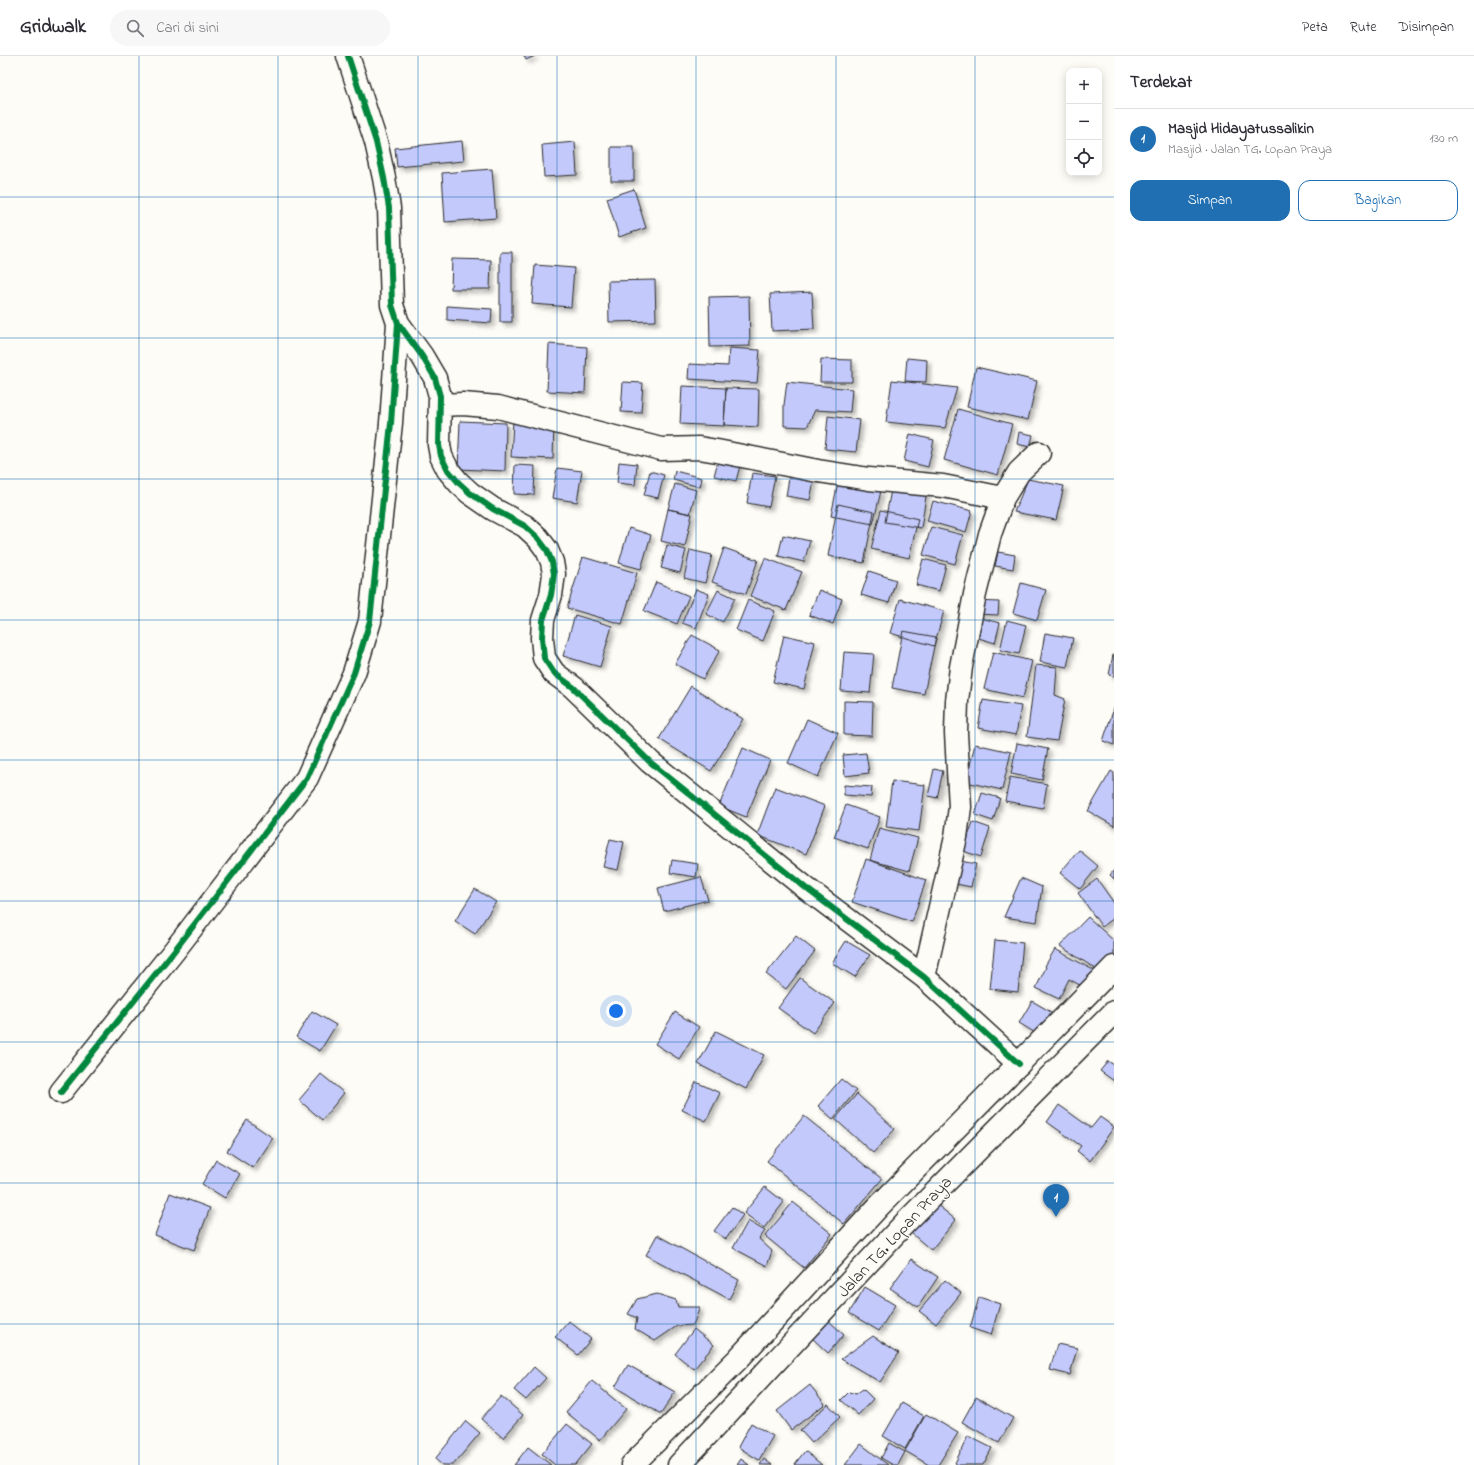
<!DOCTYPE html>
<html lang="id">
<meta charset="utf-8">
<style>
:root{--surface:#fff;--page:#f7f7f7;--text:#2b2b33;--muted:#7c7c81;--line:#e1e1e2;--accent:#1f6fb2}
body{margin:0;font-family:"Indie Flower",sans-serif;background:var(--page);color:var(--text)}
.controls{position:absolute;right:12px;top:12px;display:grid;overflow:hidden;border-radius:8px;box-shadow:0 2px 10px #0003}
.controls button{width:36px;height:36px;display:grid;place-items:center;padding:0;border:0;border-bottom:1px solid var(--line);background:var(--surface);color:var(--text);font:20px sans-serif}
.you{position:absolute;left:616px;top:955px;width:14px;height:14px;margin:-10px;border:3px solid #fff;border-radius:50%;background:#1a73e8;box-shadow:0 0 0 6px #1a73e833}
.badge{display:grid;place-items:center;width:26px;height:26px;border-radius:50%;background:var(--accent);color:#fff;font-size:13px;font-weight:700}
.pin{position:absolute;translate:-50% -33px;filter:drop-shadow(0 1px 2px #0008)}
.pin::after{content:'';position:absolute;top:21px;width:14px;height:12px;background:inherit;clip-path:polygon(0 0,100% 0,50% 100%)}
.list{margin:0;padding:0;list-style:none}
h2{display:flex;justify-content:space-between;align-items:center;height:52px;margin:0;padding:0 16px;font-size:17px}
h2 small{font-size:13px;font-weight:400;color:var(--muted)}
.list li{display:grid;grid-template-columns:26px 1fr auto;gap:12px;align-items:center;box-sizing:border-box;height:60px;padding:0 16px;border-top:1px solid var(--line)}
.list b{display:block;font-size:15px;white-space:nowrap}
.list p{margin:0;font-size:13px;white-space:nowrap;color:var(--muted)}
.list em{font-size:13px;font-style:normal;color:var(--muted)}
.actions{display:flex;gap:8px;padding:12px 16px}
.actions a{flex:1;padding:9px 0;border:1px solid var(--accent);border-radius:12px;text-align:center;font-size:14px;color:var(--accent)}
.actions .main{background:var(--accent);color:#fff}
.icon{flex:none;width:22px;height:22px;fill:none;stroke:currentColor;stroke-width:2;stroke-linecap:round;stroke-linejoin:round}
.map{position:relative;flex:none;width:1114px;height:1409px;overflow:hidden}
header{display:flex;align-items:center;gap:24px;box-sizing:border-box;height:56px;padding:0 20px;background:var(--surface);border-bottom:1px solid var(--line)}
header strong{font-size:19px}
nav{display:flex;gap:22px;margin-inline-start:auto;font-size:14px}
.search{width:280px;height:36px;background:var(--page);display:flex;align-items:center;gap:10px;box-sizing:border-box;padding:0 14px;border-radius:22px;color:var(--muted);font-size:15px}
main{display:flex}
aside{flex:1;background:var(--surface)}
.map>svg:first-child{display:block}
.building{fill:#c3c9fb;stroke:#2b2b2b;filter:url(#shadow)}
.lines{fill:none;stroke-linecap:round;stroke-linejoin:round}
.minor-casing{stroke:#2b2b2b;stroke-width:25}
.trunk-casing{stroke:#2b2b2b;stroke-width:25}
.minor{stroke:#fdfcf7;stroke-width:22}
.trunk{stroke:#fdfcf7;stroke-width:22}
.cycleway-casing{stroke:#fdfcf7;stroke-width:8}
.cycleway{stroke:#00873e;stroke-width:6}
.grid{fill:none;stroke:#1f6fb2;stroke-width:1;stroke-opacity:0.55}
.labels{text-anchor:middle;stroke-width:3;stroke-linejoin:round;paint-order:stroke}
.street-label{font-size:17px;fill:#2b2b2b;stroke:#fdfcf7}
</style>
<header>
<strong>Gridwalk</strong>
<div class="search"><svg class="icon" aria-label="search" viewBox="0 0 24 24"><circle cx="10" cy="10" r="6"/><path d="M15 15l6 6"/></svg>Cari di sini</div>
<nav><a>Peta</a><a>Rute</a><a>Disimpan</a></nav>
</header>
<main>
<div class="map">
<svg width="1114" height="1409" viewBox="0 0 1114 1409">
<defs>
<filter id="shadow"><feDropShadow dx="3.5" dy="3.5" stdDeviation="2" flood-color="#0004"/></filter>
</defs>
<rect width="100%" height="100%" fill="#fdfcf7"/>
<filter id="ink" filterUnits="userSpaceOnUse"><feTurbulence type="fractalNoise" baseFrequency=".025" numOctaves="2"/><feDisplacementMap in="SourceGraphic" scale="8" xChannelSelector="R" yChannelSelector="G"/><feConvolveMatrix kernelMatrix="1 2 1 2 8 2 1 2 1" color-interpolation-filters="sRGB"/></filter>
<g filter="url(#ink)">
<path class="building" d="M524,0H535L526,4Z
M462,85L464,105L397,111L395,92Z
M575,86L577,119L544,121L542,89Z
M611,91H634V125H611Z
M492,113L496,162L445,166L442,117Z
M634,133L646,172L619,181L607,142Z
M500,196H512V266H500Z
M452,203L491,204L490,233H451Z
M535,209L574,212L571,251L532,248Z
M655,224L656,265L609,266L608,225Z
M812,236L814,273L772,275L770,238Z
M749,240L750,290L710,291L709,241Z
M447,250L492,253L491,267L447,264Z
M549,288L587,291L585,337L547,335Z
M729,292L760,294L757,327L688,323L689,308L728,310Z
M907,302L927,304L926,326L905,325Z
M821,303L852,304V326H820Z
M976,311L1037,325L1028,364L967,351Z
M892,324L957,332L945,372L886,366Z
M623,326L643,327L641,357L621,356Z
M787,326L852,333L850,356L815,354L807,371L784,370V349Z
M682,330L726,332L724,370L680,368Z
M726,332L759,333L758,371L724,369Z
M958,353L1012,368L998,419L944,404Z
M828,360L860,364L856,396L825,393Z
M460,365L506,367L505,415L458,413Z
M513,365L554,367L553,403L511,401Z
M1019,376L1033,379L1030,391L1017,388Z
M910,378L934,384L928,411L904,405Z
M719,401L741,406L736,425L714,420Z
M619,406L637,408L635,429L617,427Z
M515,409L535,410L534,439L514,438Z
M557,412L582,415L577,446L552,442Z
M650,415L664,419L658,442L644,439Z
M675,415L702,422L700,431L673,424Z
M790,416L815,420L810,444L786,440Z
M752,417L775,420L769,451L747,447Z
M1028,423L1064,430L1056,464L1014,456Z
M838,426L881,435L873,468L831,460Z
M675,428L696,434L690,458L668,453Z
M892,428L927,434L921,472L885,466Z
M933,445L972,455L966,476L927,465Z
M838,448L874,456L864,507L828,500Z
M668,453L692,458L685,491L661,485Z
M881,454L918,463L909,502L871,493Z
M931,471L963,479L955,508L923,499Z
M629,472L651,479L641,513L619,507Z
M783,479L810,485L804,506L778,500Z
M667,489L686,494L680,517L661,512Z
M724,492L758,504L746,538L712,526Z
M690,494L712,499L705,527L684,522Z
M998,496L1015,499L1013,513L995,510Z
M583,501L637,517L622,568L567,552Z
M765,502L802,516L786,554L750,540Z
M923,503L946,509L939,535L916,529Z
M869,515L896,524L889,547L861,539Z
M656,526L689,540L677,568L644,555Z
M1021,527L1046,534L1037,564L1013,557Z
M696,533L709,538L696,572L682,567Z
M718,534L735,542L723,566L706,558Z
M819,534L842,543L833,568L809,559Z
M900,543L944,555L934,590L890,577Z
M748,544L775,555L763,585L736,574Z
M976,545L999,546L998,559L976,558Z
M575,559L612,570L600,611L563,600Z
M977,561L1000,567L995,587L972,580Z
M1007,564L1026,569L1019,598L1000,594Z
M903,575L936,581L924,638L892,632Z
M1045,577L1073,582L1067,611L1040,606Z
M692,579L720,594L703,623L675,608Z
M784,579L815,586L804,633L773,626Z
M844,596L874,598L870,637L841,635Z
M993,596L1032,605L1023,642L984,633Z
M1113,599H1114V620L1109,619Z
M1036,609L1057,611L1055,639L1065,643L1057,685L1027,681Z
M691,630L743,663L711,715L659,683Z
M983,644L1021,650L1016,679L978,672Z
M844,645L873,646L872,680L844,679Z
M1114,652V689L1103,685Z
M807,663L838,677L818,721L788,707Z
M1017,687L1048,693L1042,724L1011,718Z
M975,688L1011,696L1002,734L966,726Z
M743,692L770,704L746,761L719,750Z
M866,697L869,717L845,720L843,699Z
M934,713L943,715L937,742L928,740Z
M1111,715L1114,717V770L1088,755Z
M1010,721L1047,728L1043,752L1005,745Z
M892,725L925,729L919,775L886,771Z
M844,729L872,731L871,741L844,739Z
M775,731L825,750L806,798L757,779Z
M982,737L1000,742L993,765L975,759Z
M846,749L880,761L868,793L834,781Z
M973,766L990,772L981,801L963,795Z
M879,772L918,782L909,815L870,804Z
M610,783L624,786L618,814L603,811Z
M1079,794L1098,810L1080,833L1060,817Z
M866,803L926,824L912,866L852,846Z
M672,804L698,808L696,821L670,817Z
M955,804L976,808L971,831L951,827Z
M1114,814V823L1110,819Z
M701,821L708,844L664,855L658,832Z
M1021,822L1042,831L1037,866L1004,861Z
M1097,823L1114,847V862L1102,871L1078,837Z
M475,833L496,846L475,878L455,865Z
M1088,861L1114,885V899L1099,915L1060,890Z
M796,880L815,895L786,933L766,918Z
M995,884L1023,887L1018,936L990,933Z
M846,885L870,899L855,921L832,907Z
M1055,893L1095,915L1085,932L1069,923L1059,943L1036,932L1046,911L1045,910Z
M800,922L835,947L813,977L778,952Z
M1032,945L1051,956L1037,978L1019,967Z
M312,955L336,969L320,995L296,981Z
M675,956L699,971L679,1003L655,988Z
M716,975L764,999L746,1033L698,1008Z
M1108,1005L1114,1009V1025L1100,1015Z
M321,1018L344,1037L322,1064L299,1044Z
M841,1023L856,1035L833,1063L818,1050Z
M696,1026L720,1037L706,1065L682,1054Z
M857,1038L895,1073L873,1097L835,1063Z
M1059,1049L1091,1072L1100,1061L1114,1071L1090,1105L1077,1095L1081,1090L1047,1066Z
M804,1060L882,1123L844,1168L767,1105Z
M247,1064L273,1082L253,1112L227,1095Z
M216,1104L240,1118L225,1142L202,1128Z
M765,1131L784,1146L764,1172L744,1157Z
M170,1137L210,1152L194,1194L155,1179Z
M793,1146L832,1178L804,1212L765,1180Z
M935,1147L956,1164L931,1194L911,1177Z
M732,1151L743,1159L726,1183L714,1175Z
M748,1165L765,1175L759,1183L772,1195L767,1210L733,1192Z
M657,1179L739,1224L729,1243L646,1199Z
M911,1203L938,1221L918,1251L890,1232Z
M945,1224L961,1237L936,1268L919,1255Z
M865,1231L895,1249L879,1275L849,1257Z
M657,1238L676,1244L678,1251H700L693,1269L677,1270L655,1285L635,1273L637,1262L628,1258L637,1243Z
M979,1241L1000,1248L991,1279L970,1272Z
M828,1264L844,1279L828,1297L812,1282Z
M569,1265L591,1283L578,1299L555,1281Z
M694,1273L714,1289L694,1313L675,1298Z
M873,1280L899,1297L880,1326L841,1303Z
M1057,1288L1077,1292L1070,1319L1050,1314Z
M628,1309L675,1336L661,1358L615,1331Z
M534,1311L546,1322L526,1344L514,1334Z
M592,1325L626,1353L600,1384L566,1356Z
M810,1329L825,1348L791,1374L777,1355Z
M863,1333L873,1343L858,1359L841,1344L849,1336L856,1338Z
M501,1340L523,1359L503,1382L481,1363Z
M976,1341L1013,1362L999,1387L962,1366Z
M902,1347L924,1360L905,1393L883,1380Z
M828,1348L840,1361L812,1387L800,1374Z
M926,1358L958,1377L938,1409H929L905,1395Z
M466,1365L480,1377L453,1409H442L435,1403Z
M751,1367L773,1380L759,1404L738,1391Z
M567,1368L592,1388L575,1409H555L542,1398Z
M968,1380L992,1392L983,1409H958L955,1407Z
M889,1387L905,1396L898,1409H893L881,1402Z
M861,1388L888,1409H845Z
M528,1391L551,1409H514Z
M805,1395L822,1409H794Z
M741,1403L749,1409H737Z
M764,1403L772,1409H760Z"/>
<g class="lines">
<defs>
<path id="minor" d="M348,0L376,86L384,122L389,152L392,249L398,267L422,300L435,322L440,340L439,389L441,400L448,414L459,427L470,437L493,453L525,470L538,482L547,494L552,506L554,518L551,539L543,564L542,582L544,602L554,617L573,631L650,706L807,833L924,921L1019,1008
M440,349L463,348L498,351L661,393L699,392L717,395L818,415L869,423L943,430L1003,442
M924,921L956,781L960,751L956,677L957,645L961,611L975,538L990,478L1003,442L1019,416L1039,397
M61,1036L174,895L307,722L354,617L370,565L391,367L398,267"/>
<path id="trunk" d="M632,1409L738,1303L879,1150L1114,911
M679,1409L905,1167L1114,956"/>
</defs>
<use href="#minor" class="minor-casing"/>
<use href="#trunk" class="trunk-casing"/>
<use href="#minor" class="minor"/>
<use href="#trunk" class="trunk"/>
<defs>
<path id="cycleway" d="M348,0L376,86L384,122L389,152L392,249L398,267L422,300L435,322L440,340L439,389L441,400L448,414L459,427L470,437L493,453L525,470L538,482L547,494L552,506L554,518L551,539L543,564L542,582L544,602L554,617L573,631L650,706L807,833L924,921L1019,1008
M61,1036L174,895L307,722L354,617L370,565L391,367L398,267"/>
</defs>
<use href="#cycleway" class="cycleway-casing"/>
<use href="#cycleway" class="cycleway"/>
</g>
</g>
<path class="grid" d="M139,0V1409M278,0V1409M418,0V1409M557,0V1409M696,0V1409M836,0V1409M975,0V1409M0,141H1114M0,282H1114M0,423H1114M0,564H1114M0,704H1114M0,845H1114M0,986H1114M0,1127H1114M0,1268H1114"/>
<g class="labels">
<g class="street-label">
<text transform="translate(894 1180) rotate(-47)" y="6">Jalan TG. Lopan Praya</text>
</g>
</g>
</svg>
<div class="controls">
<button>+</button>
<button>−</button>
<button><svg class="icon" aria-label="locate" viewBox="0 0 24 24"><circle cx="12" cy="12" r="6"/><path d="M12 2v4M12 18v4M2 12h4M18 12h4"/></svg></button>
</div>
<div class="you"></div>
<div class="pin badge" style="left:1056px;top:1161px">1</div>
</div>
<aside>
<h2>Terdekat<small></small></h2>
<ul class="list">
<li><span class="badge">1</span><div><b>Masjid Hidayatussalikin</b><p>Masjid · Jalan TG. Lopan Praya</p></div><em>130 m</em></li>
</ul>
<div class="actions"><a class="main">Simpan</a><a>Bagikan</a></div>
</aside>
</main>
